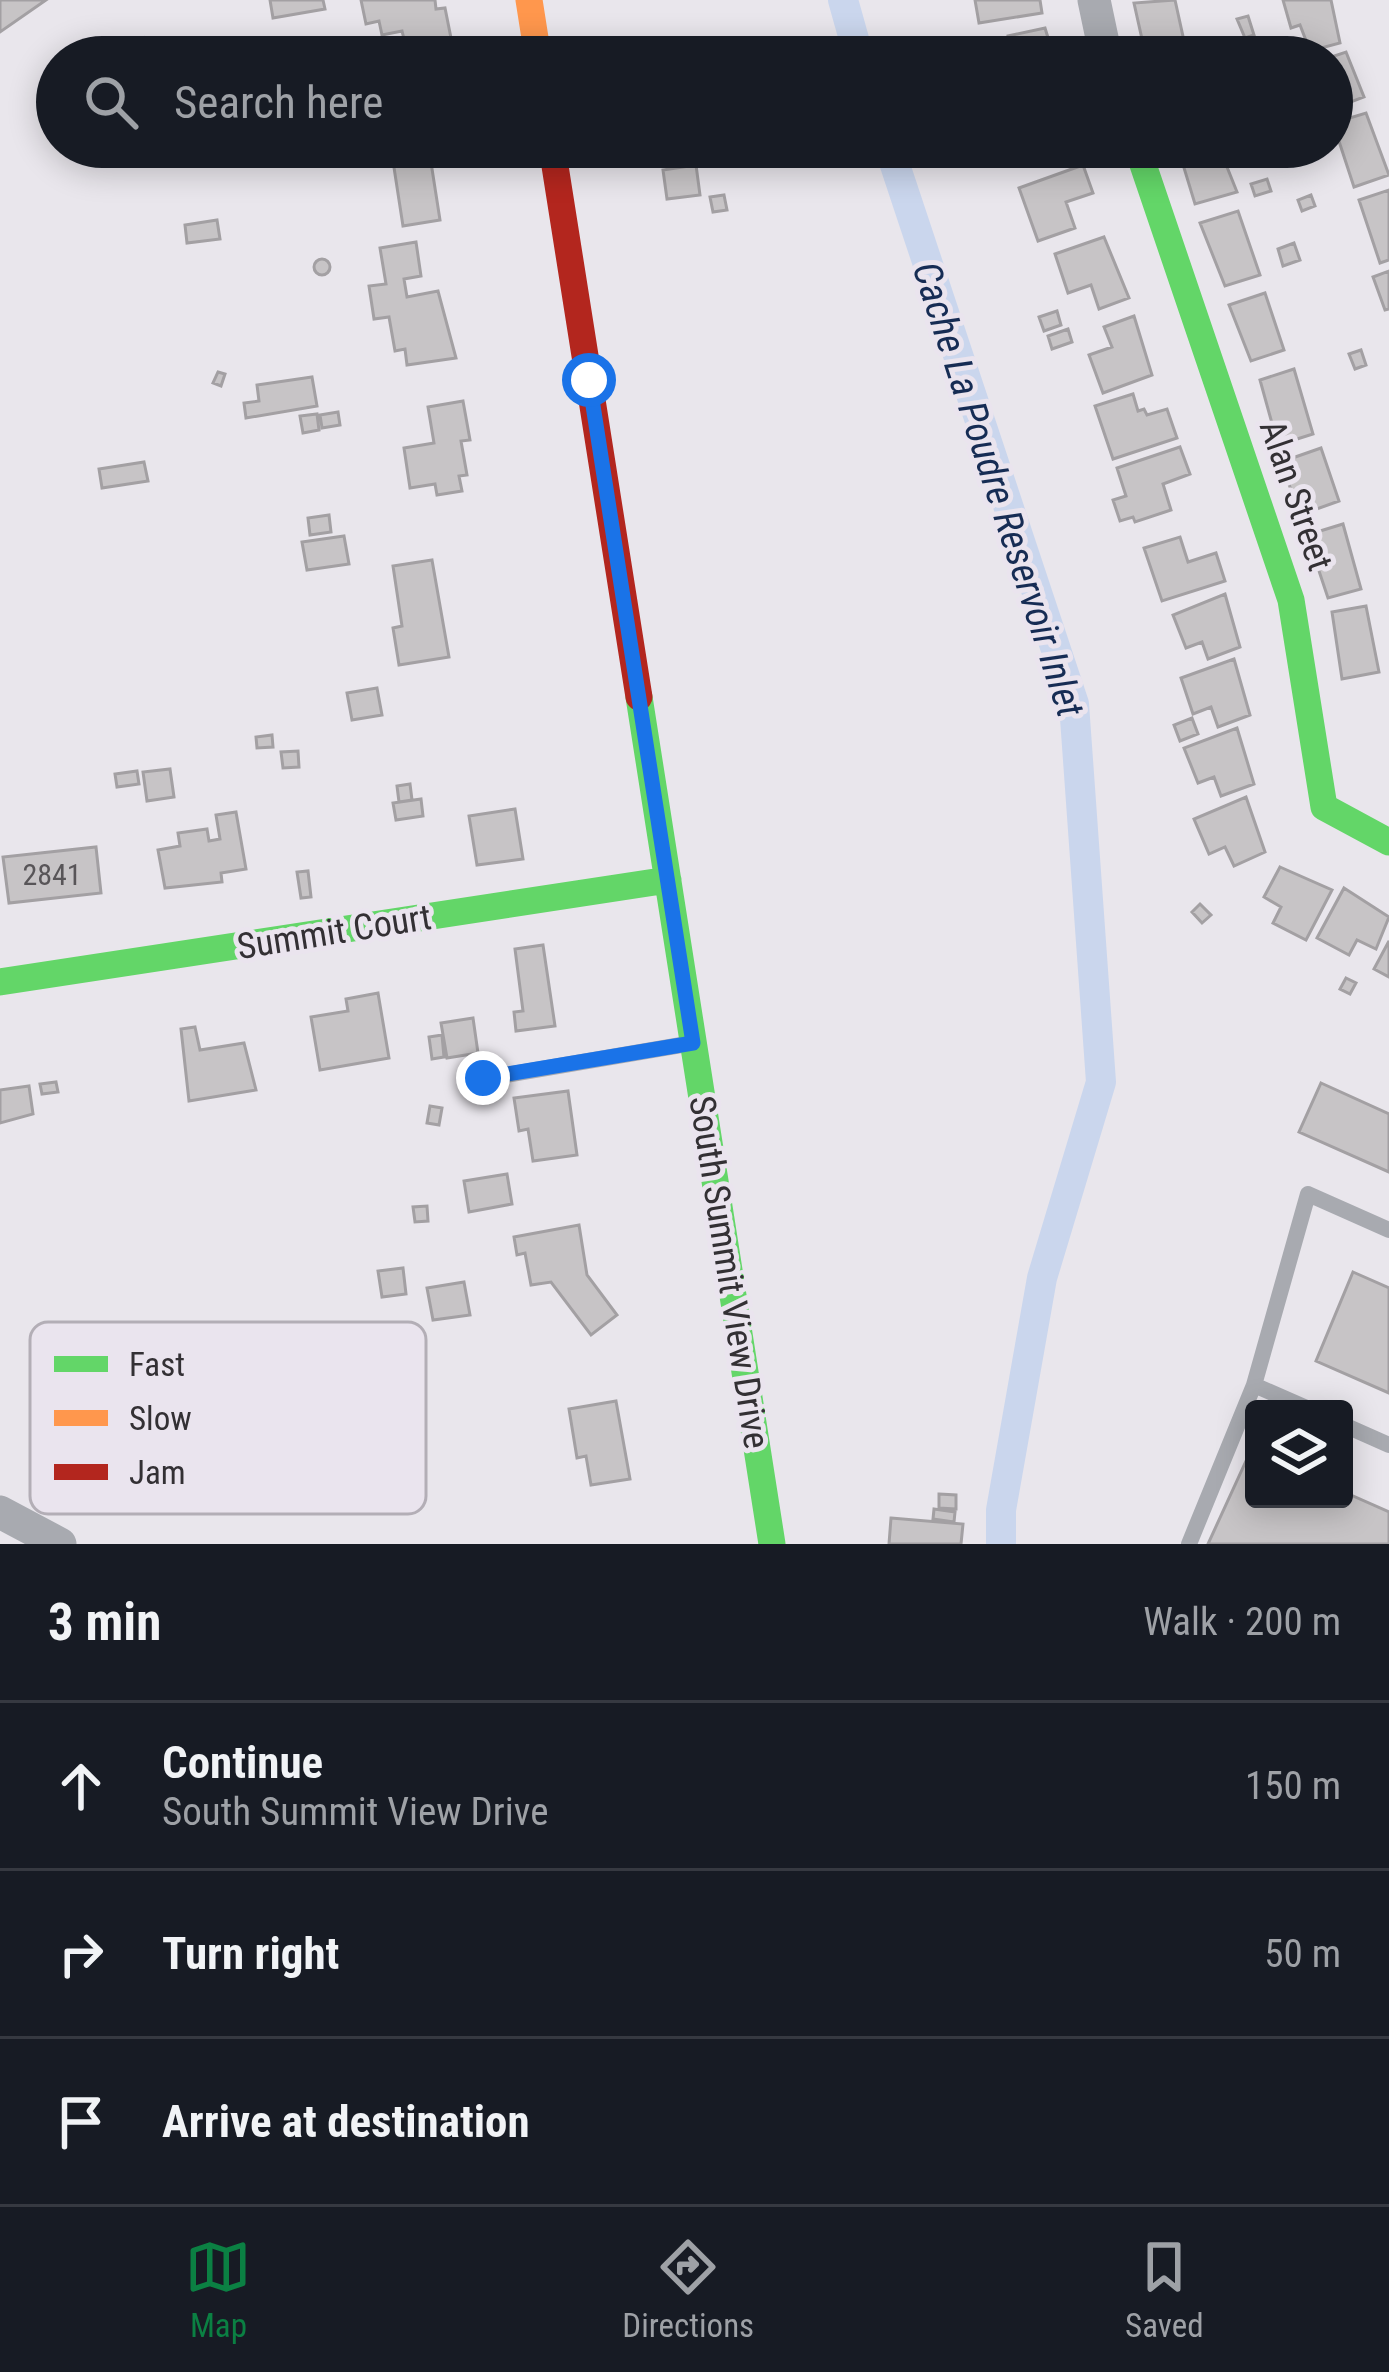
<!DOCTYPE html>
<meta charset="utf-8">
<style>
:root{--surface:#171b24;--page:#20242c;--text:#f1f3f6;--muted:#9ea1a6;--line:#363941;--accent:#0b8043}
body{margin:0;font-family:"Roboto Condensed",sans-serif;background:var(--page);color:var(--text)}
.controls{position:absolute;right:36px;bottom:36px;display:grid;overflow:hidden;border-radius:12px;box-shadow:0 6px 30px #0003}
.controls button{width:108px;height:108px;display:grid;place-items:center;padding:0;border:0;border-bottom:3px solid var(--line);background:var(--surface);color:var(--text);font:60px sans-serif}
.stop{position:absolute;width:36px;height:36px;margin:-27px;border:9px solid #1a73e8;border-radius:50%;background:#fff}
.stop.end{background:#1a73e8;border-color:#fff;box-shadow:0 3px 12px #0008}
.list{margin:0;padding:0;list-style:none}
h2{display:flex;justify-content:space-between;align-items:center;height:156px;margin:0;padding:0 48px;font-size:51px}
h2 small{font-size:39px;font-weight:400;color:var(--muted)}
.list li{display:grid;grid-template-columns:78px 1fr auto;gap:36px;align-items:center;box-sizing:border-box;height:168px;padding:0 48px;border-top:3px solid var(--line)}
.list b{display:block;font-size:45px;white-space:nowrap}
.list p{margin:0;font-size:39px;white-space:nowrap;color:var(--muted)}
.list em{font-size:39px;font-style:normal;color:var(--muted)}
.icon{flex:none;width:66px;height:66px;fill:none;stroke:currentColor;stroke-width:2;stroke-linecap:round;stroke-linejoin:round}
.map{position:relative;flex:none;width:1389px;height:1544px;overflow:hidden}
.search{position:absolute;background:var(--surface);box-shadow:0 6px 30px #0003;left:36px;right:36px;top:36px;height:132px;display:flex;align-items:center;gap:30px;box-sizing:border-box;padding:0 42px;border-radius:66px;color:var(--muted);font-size:45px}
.sheet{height:660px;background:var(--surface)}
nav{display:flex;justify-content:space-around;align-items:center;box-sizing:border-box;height:168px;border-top:3px solid var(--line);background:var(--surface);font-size:33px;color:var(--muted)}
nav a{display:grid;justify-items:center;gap:6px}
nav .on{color:var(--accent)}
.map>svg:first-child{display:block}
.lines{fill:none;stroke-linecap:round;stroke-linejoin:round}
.canal{stroke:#cad6ed;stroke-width:30}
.building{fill:#c7c4c6;stroke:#a3a0a3;stroke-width:3}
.lane{stroke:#a8aab0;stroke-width:16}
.street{stroke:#a8aab0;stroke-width:33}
.fast{stroke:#63d668;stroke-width:27}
.slow{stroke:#ff974d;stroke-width:27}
.jam{stroke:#b3261e;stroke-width:27}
.route{stroke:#1a73e8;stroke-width:15}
.labels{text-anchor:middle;stroke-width:10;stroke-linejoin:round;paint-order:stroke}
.number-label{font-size:30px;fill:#585558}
.street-label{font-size:36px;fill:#333034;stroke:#eae4ee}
.water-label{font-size:39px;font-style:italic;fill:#162c54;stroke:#eae4ee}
.key{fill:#eae4ee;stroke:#b3aeb6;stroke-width:3}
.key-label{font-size:33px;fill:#333034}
</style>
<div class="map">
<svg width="1389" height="1544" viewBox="0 0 1389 1544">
<rect width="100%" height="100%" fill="#e9e6ec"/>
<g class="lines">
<path class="canal" d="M843,0L859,57
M889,147L1074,704L1101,1082L1042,1278L1001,1510V1544"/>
</g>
<path class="building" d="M0,0H46L0,32Z
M270,0H323L325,9L273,18Z
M361,0H435L436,9L445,8L451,38L406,47L402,31L382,35L379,21L366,24Z
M975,0H1040L1042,13L979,23Z
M1175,0L1186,50L1146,57L1134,3Z
M1283,0H1331L1340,43L1310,51L1300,25L1291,28Z
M1248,16L1254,35L1245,38L1237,19Z
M1045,28L1054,57H1011L1008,36Z
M145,38L164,56L143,57L135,49Z
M692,38L695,57H627L625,47Z
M231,46L233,57H200L199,52Z
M1346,52L1364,97L1332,109L1331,57Z
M1366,113L1389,175L1354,187L1333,123Z
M1044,147H1077L1078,149L1048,159Z
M1211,147H1219L1237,192L1195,204L1181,158Z
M430,156L440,220L403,226L393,161Z
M696,165L700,195L667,199L663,170Z
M1083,165L1093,193L1066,202L1075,228L1038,241L1019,188Z
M1267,179L1271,191L1255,196L1251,184Z
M1389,190V260L1380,263L1359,200Z
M724,195L727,210L713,212L710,197Z
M1311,195L1315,206L1302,211L1298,200Z
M1238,211L1260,275L1225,286L1200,223Z
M217,220L220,239L187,243L185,225Z
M1104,237L1129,298L1099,309L1091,285L1068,293L1055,254Z
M416,242L421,276L404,279L407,297L438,291L456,358L407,365L405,349L395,351L389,317L374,319L369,286L386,284L380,248Z
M1294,243L1300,260L1283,266L1278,249Z
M314 267a8 8 0 1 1 16 0a8 8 0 1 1-16 0Z
M1389,271V309L1385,310L1373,277Z
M1265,293L1284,350L1251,361L1229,305Z
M1057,311L1061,325L1044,331L1039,317Z
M1134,316L1152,375L1103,393L1089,355L1112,347L1104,327Z
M1068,329L1072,342L1052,349L1048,336Z
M1361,350L1366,365L1355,369L1349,354Z
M1294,369L1313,434L1278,445L1260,380Z
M218,372L225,374L221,386L213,383Z
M312,377L317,406L246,418L244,403L259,401L257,385Z
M1133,394L1138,411L1144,409L1147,415L1167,409L1177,438L1113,459L1095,406Z
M463,401L470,440L461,441L467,475L459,476L462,491L437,495L435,484L410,488L404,448L434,443L428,407Z
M338,412L340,425L322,428L320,415Z
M317,414L319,430L303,433L300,416Z
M1180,447L1190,474L1163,484L1171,510L1135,522L1133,517L1120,521L1113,500L1126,496L1117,468Z
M1321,448L1339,501L1300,515L1281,462Z
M144,462L148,481L102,488L99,469Z
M329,515L331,532L310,535L308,518Z
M1343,524L1361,589L1328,598L1307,535Z
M344,536L349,564L307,570L302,542Z
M1180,537L1188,562L1216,553L1225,581L1162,601L1144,548Z
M432,560L449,657L399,665L393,628L402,626L393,566Z
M1225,594L1240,647L1208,659L1202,642L1186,648L1173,615Z
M1366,606L1379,672L1342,679L1332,612Z
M1234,659L1250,715L1218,727L1211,707L1193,714L1181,678Z
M377,688L382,715L352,720L347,693Z
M1192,718L1198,734L1180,741L1174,725Z
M1237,728L1254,784L1221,796L1214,777L1198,783L1184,748Z
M272,735L273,747L257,748L256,737Z
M298,751L299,767L283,768L281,752Z
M170,769L174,797L147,801L143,772Z
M137,771L139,784L117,787L115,774Z
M410,784L412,800L399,802L397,786Z
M1246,797L1265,852L1234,866L1225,847L1209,854L1194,819Z
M421,799L423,816L396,820L393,803Z
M515,809L523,859L477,865L469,816Z
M236,812L246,869L221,873L222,882L165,888L158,850L180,846L178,833L207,829L209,841L220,839L216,815Z
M96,847L101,893L9,903L3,857Z
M1280,867L1332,890L1306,940L1273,923L1281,907L1264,897Z
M308,871L311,897L301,898L297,872Z
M1344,888L1389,917L1376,949L1357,940L1349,955L1317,938Z
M1200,904L1211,915L1202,923L1192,912Z
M1389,941V977L1374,969Z
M543,945L555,1026L516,1031L514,1012L523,1011L515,949Z
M1346,978L1356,983L1350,994L1340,989Z
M378,993L389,1058L320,1070L311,1017L348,1011L346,999Z
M473,1018L478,1053L447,1058L441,1023Z
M195,1027L200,1050L244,1043L256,1090L189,1101L181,1029Z
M442,1035L444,1057L432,1059L429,1037Z
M56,1082L58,1092L42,1094L40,1084Z
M1321,1083L1389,1114V1172L1299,1132Z
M29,1086L33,1114L0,1123V1090Z
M568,1091L577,1155L533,1161L528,1129L519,1131L514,1098Z
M430,1106L442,1108L439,1125L427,1123Z
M507,1174L512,1204L469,1212L464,1181Z
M427,1206L428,1221L415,1222L413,1207Z
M579,1225L587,1275L617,1315L591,1335L551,1282L531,1285L525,1253L517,1255L514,1237Z
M403,1268L406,1294L382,1297L378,1271Z
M1353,1272L1389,1288V1393L1316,1361Z
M464,1282L470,1315L433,1320L427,1288Z
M616,1401L630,1479L591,1485L586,1456L577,1458L569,1409Z
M1251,1450L1254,1499H1344V1492L1389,1512V1544H1208Z
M939,1494L956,1495V1509L939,1508Z
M934,1509L955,1512L954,1522L933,1519Z
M891,1518L963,1524L961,1544H889Z"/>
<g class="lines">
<path class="lane" d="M483,1079L693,1043
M1254,1385L1309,1409
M1344,1425L1389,1445
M1189,1544L1254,1385L1308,1194L1389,1230"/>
<path class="street" d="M1094,0L1106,57
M0,1512L60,1544"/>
<path class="fast" d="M1137,147L1291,600L1324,807L1389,842
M639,697L772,1544
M0,982L668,880"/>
<path class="slow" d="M529,0L538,57"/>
<path class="jam" d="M552,147L639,697"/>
</g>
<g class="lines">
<path class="route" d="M483,1078L693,1043L589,380"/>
</g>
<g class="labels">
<g class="number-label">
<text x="52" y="885">2841</text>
</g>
<g class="street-label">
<text transform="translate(1297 495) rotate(71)" y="13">Alan Street</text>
<text transform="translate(334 931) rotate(-9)" y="13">Summit Court</text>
<text transform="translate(730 1272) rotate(81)" y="13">South Summit View Drive</text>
</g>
<g class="water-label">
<text transform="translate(999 489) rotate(72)" y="14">Cache La Poudre Reservoir Inlet</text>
</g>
</g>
<rect x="30" y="1322" width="396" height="192" rx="18" class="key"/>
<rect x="54" y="1356" width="54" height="16" fill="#63d668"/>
<rect x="54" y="1410" width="54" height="16" fill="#ff974d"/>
<rect x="54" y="1464" width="54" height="16" fill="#b3261e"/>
<g class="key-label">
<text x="129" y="1376">Fast</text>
<text x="129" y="1430">Slow</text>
<text x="129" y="1484">Jam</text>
</g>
</svg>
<div class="controls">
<button><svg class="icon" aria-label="layers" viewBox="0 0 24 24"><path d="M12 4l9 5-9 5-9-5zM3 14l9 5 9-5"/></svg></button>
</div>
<div class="stop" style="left:589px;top:380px"></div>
<div class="stop end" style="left:483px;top:1078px"></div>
<div class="search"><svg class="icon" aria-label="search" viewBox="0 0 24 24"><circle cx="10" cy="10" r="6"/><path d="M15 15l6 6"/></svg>Search here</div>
</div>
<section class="sheet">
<h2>3 min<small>Walk · 200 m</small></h2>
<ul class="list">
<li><svg class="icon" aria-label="ahead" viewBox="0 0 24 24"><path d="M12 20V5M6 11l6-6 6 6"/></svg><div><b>Continue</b><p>South Summit View Drive</p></div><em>150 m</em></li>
<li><svg class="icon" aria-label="right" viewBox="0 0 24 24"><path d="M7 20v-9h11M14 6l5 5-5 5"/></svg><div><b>Turn right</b></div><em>50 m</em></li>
<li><svg class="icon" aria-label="arrive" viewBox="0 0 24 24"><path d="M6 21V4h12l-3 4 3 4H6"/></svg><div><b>Arrive at destination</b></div></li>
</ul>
</section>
<nav>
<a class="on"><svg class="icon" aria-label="map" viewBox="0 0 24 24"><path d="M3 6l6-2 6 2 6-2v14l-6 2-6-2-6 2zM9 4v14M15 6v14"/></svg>Map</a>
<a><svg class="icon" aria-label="directions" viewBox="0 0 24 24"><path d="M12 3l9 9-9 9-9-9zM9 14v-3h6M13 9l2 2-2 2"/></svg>Directions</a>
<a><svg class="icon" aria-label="saved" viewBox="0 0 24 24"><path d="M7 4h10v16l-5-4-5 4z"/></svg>Saved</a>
</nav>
